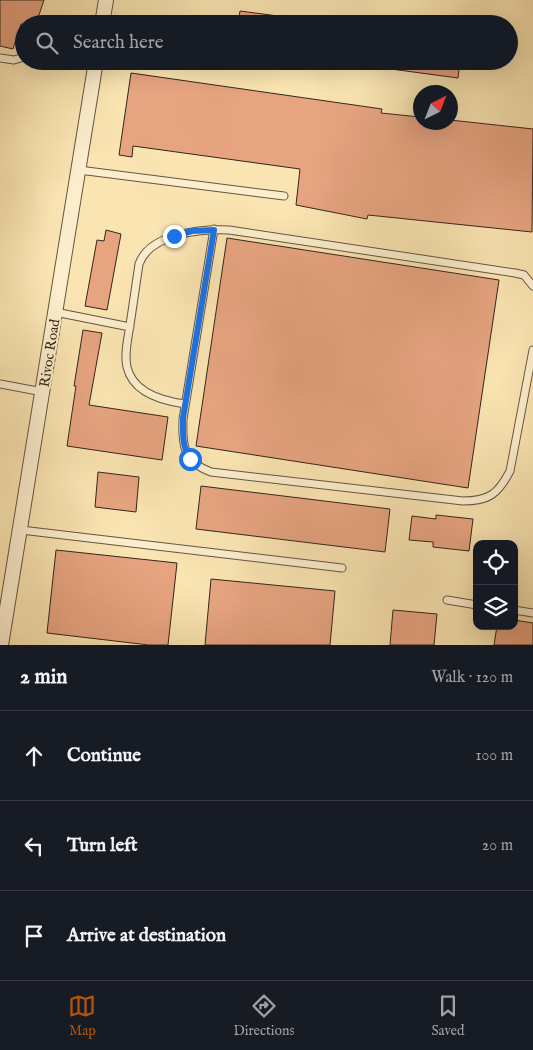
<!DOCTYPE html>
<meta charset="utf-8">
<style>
:root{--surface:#171b24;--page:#20242c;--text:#f1f3f6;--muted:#9ea1a6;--line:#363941;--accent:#b45309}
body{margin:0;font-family:"IM FELL English",serif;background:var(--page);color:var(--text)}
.controls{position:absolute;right:15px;bottom:15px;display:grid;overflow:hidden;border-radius:10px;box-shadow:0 5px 20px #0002}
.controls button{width:45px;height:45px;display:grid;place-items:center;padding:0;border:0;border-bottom:1px solid var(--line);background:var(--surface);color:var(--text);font:25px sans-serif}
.compass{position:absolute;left:413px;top:85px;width:45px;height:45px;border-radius:50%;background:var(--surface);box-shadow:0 5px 20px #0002;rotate:43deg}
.stop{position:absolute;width:15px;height:15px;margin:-11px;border:4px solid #1a73e8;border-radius:50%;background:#fff}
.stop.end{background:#1a73e8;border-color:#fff;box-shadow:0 1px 5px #0008}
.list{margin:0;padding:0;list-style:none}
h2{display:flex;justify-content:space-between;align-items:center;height:65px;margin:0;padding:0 20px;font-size:21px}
h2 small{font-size:16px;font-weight:400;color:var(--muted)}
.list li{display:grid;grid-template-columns:32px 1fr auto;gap:15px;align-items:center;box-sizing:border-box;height:90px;padding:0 20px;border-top:1px solid var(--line)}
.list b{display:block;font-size:19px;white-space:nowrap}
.list em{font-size:16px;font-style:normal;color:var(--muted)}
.icon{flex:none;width:28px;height:28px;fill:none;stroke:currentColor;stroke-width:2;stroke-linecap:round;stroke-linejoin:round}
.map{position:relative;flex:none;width:533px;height:645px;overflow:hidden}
.search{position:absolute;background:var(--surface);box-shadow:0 5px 20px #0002;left:15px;right:15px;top:15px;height:55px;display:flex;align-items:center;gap:12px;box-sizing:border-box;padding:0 18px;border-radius:28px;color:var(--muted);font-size:19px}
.sheet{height:335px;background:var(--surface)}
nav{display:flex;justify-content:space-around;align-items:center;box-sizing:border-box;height:70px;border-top:1px solid var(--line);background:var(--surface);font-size:14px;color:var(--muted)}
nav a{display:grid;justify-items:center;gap:2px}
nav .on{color:var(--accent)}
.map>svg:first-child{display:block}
.building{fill:#e7a481;stroke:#33251c}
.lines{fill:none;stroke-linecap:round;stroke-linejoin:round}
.service-casing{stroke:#655542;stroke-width:9}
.minor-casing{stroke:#655542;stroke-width:16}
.service{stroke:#fceecd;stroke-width:7}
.minor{stroke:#fceecd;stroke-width:14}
.route{stroke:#1a73e8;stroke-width:6}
.labels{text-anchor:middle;stroke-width:4.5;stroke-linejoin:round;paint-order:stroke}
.street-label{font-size:14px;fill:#33251c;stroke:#fceecd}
</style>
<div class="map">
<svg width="533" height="645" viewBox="0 0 533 645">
<rect width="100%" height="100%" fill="#fae5b2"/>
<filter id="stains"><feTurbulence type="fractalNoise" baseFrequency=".004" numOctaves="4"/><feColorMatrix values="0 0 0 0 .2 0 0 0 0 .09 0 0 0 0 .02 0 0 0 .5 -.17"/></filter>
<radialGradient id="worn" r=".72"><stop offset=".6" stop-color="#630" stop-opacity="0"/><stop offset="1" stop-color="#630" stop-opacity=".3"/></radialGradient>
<path class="building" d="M0,0H44L36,24H21L13,49L0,46Z
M240,11L278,16V24H238Z
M391,61H460L458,78L391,69Z
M131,73L382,109L381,113L420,117V122H450V120L533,129L532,232L368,215L367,219L296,205L300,169L133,146L132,157L119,155Z
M106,230L121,234L107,310L85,306L97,240L104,241Z
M227,238L499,280L468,488L196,446Z
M83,330L102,333L89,405L168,417L162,460L67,446L76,386H74Z
M98,472L139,477L136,512L95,507Z
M201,486L390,509L385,552L196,529Z
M436,515L473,519L469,551L433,547V542L409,540L412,516L436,519Z
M56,550L177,563L168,645H149L47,633Z
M211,579L335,591L330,645H205Z
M393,610L437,614L434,645H390Z
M514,620L533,623V645H494L497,626H514Z"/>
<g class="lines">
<defs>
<path id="service" d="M0,58L14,60L24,57
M79,170L284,196
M214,229L183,419C182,445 183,462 211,472L463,501C489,501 498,494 510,471L533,350
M55,312L130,327
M0,384L43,392
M185,404C163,401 133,393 127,367C124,354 128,338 130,325C133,304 136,284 139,264C150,233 202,229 229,230L515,273L524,275L533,286
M21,530L342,568
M447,600L477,605
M514,610L533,613"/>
<path id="minor" d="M102,24L106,0
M1,645L96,61"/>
</defs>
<use href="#service" class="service-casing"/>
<use href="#minor" class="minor-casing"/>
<use href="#service" class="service"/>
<use href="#minor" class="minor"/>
</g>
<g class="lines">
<path class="route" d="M174,236L192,231L214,230L183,418C183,434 182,446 190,459"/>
</g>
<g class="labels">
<g class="street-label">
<text transform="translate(49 353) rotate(-81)" y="5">Rivoc Road</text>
</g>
</g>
<rect width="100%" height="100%" filter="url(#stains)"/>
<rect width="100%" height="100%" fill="url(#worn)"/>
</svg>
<div class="controls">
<button><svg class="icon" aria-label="locate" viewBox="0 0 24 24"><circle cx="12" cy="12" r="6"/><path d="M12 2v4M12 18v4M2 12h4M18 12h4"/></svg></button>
<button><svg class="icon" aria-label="layers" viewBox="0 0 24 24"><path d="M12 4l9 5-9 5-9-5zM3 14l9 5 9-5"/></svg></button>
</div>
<svg class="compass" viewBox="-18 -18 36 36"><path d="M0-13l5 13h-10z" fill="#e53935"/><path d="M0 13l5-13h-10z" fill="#9ea1a6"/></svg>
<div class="stop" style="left:190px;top:459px"></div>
<div class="stop end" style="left:174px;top:236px"></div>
<div class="search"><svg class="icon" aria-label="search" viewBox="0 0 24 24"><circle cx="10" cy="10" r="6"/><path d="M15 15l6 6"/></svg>Search here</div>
</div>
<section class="sheet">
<h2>2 min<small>Walk · 120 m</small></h2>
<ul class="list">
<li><svg class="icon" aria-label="ahead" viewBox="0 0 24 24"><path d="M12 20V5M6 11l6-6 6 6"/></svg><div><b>Continue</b></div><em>100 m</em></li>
<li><svg class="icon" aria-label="left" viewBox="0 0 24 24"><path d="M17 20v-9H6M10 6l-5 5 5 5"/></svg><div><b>Turn left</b></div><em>20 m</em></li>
<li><svg class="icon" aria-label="arrive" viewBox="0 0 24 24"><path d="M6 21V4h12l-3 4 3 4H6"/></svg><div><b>Arrive at destination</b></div></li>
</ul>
</section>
<nav>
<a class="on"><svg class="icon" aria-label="map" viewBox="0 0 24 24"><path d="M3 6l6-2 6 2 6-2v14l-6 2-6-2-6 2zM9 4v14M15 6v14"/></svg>Map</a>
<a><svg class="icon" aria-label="directions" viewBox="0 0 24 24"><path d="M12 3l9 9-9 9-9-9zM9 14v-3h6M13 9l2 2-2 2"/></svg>Directions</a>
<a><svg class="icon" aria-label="saved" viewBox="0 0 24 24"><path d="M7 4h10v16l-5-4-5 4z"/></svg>Saved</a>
</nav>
